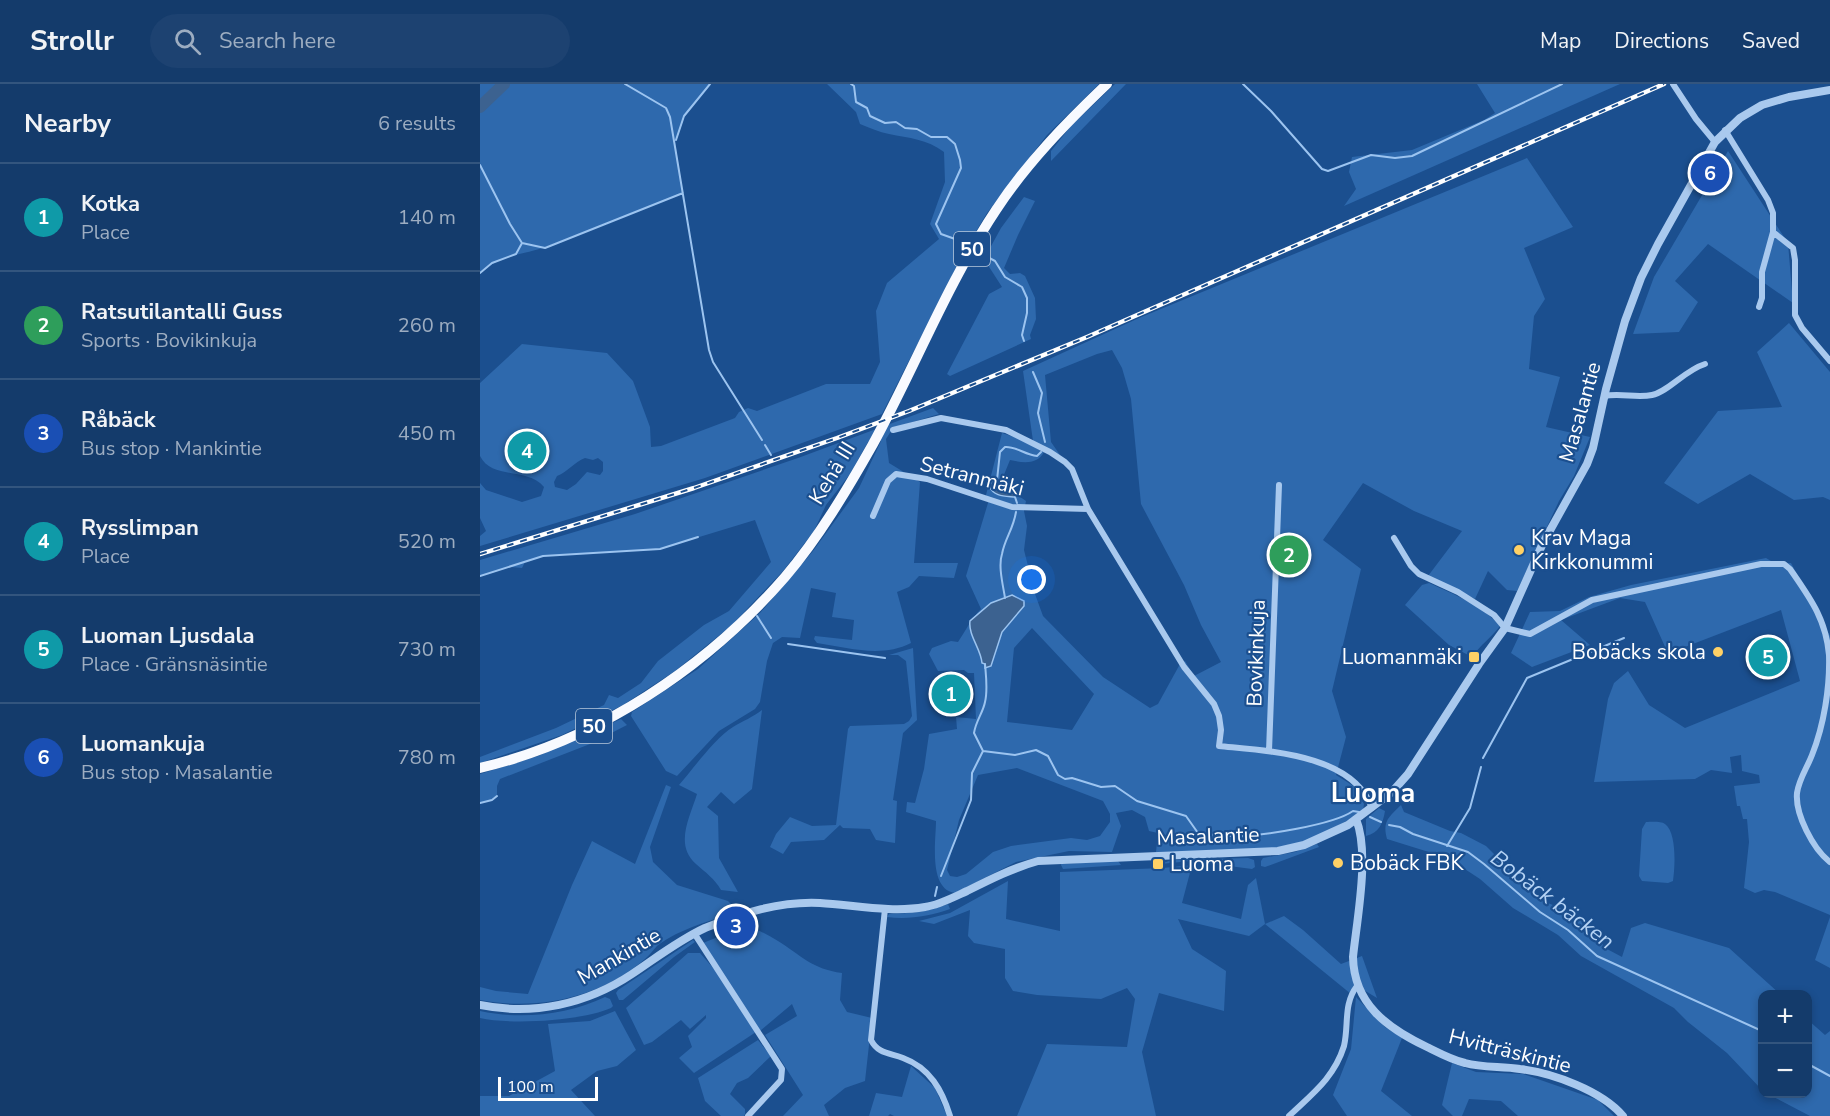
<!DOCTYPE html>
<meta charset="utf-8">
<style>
:root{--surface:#143b6b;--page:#1d4271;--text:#f1f3f6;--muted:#9dadc1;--line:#33557e;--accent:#e797bd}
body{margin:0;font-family:"Nunito Sans",sans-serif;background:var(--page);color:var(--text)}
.controls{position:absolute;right:18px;bottom:18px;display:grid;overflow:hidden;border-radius:12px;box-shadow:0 3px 9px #0003}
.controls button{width:54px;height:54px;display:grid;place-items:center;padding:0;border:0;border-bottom:2px solid var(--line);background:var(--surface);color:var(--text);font:30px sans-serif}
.scale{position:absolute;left:18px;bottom:15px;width:100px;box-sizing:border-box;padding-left:6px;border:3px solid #fff;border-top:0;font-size:16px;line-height:21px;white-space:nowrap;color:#fff;-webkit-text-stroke:4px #1b4f8f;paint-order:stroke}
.you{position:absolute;left:552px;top:496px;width:21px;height:21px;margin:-15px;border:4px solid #fff;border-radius:50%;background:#1a73e8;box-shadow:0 0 0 9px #1a73e833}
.badge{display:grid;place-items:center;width:39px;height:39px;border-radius:50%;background:var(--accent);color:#fff;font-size:20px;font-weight:700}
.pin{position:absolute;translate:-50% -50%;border:3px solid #fff;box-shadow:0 2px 6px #0006}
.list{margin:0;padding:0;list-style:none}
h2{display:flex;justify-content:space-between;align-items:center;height:78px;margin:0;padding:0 24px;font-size:26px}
h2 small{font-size:20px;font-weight:400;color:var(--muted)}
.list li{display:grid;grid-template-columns:39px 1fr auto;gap:18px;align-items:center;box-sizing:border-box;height:108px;padding:0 24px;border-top:2px solid var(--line)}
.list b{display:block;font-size:22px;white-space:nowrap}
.list p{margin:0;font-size:20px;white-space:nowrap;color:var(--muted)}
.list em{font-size:20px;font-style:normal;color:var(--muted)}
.icon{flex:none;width:33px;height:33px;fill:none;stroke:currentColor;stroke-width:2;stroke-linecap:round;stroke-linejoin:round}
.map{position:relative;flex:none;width:1350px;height:1032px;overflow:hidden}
header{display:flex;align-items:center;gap:36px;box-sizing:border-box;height:84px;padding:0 30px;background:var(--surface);border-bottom:2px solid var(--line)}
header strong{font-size:28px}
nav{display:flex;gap:33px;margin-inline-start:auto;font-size:21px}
.search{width:420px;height:54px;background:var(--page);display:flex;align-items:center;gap:15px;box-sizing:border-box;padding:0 21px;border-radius:33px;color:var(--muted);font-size:22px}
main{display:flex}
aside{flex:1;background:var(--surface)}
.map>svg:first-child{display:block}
.green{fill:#2e69ad;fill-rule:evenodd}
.water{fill:#3c6290;stroke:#9cc4f0;stroke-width:1.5}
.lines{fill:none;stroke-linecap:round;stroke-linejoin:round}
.stream{stroke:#9cc4f0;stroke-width:2}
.river{stroke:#3c6290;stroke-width:12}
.minor{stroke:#a9c9ee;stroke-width:6}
.tertiary{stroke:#a9c9ee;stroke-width:8}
.trunk{stroke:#f8faff;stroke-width:10}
.rail-casing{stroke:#fff;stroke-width:4.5}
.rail{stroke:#1b4f8f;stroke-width:2;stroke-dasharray:7;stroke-linecap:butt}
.poi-dot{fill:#ffd166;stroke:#1b4f8f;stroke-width:2}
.labels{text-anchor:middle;stroke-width:4.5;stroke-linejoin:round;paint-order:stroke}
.shield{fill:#1b4f8f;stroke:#bbcadd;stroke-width:1.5}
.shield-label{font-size:20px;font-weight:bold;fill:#fff}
.street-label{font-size:21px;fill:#fff;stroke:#1b4f8f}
.poi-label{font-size:21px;fill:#fff;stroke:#1b4f8f;text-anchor:start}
.water-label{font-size:22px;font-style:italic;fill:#b5d3f5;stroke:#1b4f8f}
.district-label{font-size:27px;font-weight:bold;fill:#fff;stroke:#1b4f8f}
</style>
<header>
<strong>Strollr</strong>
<div class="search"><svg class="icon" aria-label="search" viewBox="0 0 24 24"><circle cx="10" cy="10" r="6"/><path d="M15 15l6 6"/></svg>Search here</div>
<nav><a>Map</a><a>Directions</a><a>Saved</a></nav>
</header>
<main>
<aside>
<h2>Nearby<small>6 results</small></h2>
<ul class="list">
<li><span class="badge" style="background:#0f9aa8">1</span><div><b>Kotka</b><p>Place</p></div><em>140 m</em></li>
<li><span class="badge" style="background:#2e9e5b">2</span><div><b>Ratsutilantalli Guss</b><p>Sports · Bovikinkuja</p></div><em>260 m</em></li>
<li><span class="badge" style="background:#1a4fb4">3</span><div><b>Råbäck</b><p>Bus stop · Mankintie</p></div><em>450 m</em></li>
<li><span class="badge" style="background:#0f9aa8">4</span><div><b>Rysslimpan</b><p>Place</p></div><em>520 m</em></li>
<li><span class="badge" style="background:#0f9aa8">5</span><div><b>Luoman Ljusdala</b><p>Place · Gränsnäsintie</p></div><em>730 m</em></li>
<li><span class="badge" style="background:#1a4fb4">6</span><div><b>Luomankuja</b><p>Bus stop · Masalantie</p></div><em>780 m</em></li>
</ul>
</aside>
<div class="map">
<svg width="1350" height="1032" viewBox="0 0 1350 1032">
<rect width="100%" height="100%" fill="#1b4f8f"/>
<path class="green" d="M0,0H230L204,32L195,58L203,109C158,127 113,145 68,162C42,172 23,169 0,189Z
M347,0H619L567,51L507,129L485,166L402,330L225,394L0,462V452L6,447L0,434V399L6,406L42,418L61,412L64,403C47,383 12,396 0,372V299L42,260L127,269L153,297L170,343L171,363L181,362L255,334L259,328L268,324L277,327L346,300H390L400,278L396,227L407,199L459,155L450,140L465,98L464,68C447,55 429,54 409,50C399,48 390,44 380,40L376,28ZM105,374L113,376L118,374L123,378V387L120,391L107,388L96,400L87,406L75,403L74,398L77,392C88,388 94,378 105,374Z
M635,0H646L571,77V67L591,42Z
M997,0H1140L864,122L876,105L869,88L872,73L932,66L1004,36L1015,29Z
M1248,67L1308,159L1313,219L1228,160L1195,197L1218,218L1199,248L1153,250L1174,193Z
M1047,74L1093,143L1044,164L1065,215L1054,232L1049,285L1080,293L1066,343L1110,353L1094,392L1079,417L1037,507L1027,506L1008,487L995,515L948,492L982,447L934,427L883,399L843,456L881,485L852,607L866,653L856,691L875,703L884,720L883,727C857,743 828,760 797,764C758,770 716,767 676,768L678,749L669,747L665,733L652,726L636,729L641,742L632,768L589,767L536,778L475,809C448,805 456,757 456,737L426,728L427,718L435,719L444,685L449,650L477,645L476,633L496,635L494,589H488L484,586L458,587L449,570L452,564L471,557L478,558C486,546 491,535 501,525L486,492L508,419L506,411L522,349L537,354L564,368C557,381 543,379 530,376L521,398L513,396L535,413L536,410L546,417L544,427L547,442L544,466L555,510L563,532L623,593L670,624L678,620L700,580L705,577L714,592L741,578L721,541L704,501L661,420L651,315L642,284L632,266L617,270L565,291L571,358L580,371L553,357L543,287L659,234ZM552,544L614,610L592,646L527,638L534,564ZM537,684L623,717L630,730V738L620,752L607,756L591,754L531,762L513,768L486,790L477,793L470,792L467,786L479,736L498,691Z
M544,113L555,117L538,151L524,184L530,190L540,189L545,192L555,214L556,235L550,251L551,255L470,292L467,290L509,210L522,203L504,175L521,144Z
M1309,239L1350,288V416L1343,413L1314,416L1270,390L1218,420L1184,399L1238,327L1302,323L1277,268Z
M453,324L459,330L413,344L406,355L409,379L440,398L434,479H478L474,494L439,492L429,503L417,508L431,559C402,574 369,564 337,559L334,555L335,552L372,556L374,536L352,533L356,509L331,504L320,554L302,553L293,559L287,577L280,618L275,625L239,647L197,692L186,687L151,632L152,628L218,585L280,529L333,467L379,404L401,357L388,358L370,390L346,421L334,447L303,487L252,541L195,587L143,621L82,651L0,679V673L76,644L124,621L129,611L138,614L161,599L178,577L224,541L249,527L291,478L275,436L180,465L63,472L45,478L42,484L31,483L0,492V476L155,430L318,374Z
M1286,474L1296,480L1311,479L1350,552V831L1295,808L1284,806L1275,809L1264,804L1269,758L1267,735H1263L1260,722H1257L1254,702L1280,699L1279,691L1262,687L1261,671L1250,673L1252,689L1231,686L1215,695L1114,698L1128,615L1134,599L1148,587L1169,621L1205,644L1320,597L1301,526L1192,568L1186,565L1165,518L1140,514L1081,536L1110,561L1052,583L1031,569L1050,528L1080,527L1109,513L1151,501Z
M949,499C973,510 1002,521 1020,542C1012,553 1000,561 992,573L969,561L925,521L942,501Z
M433,564L437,636L423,649L413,716L417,717L415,759L396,756L390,745L363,744L360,741L344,756L311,758L303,770L290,763L296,750L310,733L332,742L356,741L368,645L370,642L424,640L429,637L432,632L426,577L418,571H409Z
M282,626L272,705L254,720L241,708L227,723L238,732L239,774L258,808L241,806C235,795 225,788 216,780C194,761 210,733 217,710L199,701C213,685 235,654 253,643C263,637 273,633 282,626Z
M141,635L147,641L110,660L20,695L17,702V712L12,716L0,719V690L58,672Z
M186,701L191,703L170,763L173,778L197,801L248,817L258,827C232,837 200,844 177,862C173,866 170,871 165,875C120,914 57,927 0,916V903L16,907L48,910L92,801L112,757L155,780Z
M921,721L924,728L970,747L981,749L1006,762L1048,804L1068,819L1092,829L1106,837L1115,852L1127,865L1142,873L1151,844L1165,839L1249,864L1300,910H1282V1006L1247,969L1208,938L1194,924L1101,872L1078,851L1033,824L1000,795L968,774L907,755C902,737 909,733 921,721Z
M899,724L905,727C903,739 899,749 886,752V735Z
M1166,738C1171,738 1181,737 1185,740C1197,749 1195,783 1193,797L1188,799L1162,797L1159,792L1162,745Z
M837,760L839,763L785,783L781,782V777L783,774L815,768Z
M768,774L774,776L775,783L772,785L711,777L680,780L692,776Z
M638,777L641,781L583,785L581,781V780Z
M712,781L702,819L761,835L768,801L776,794L785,840L804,832L823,846L861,880L882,872L897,914L877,902L871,910L785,840L769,852L698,835L712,865L746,887L744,927L679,909L662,968L676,1032H537L567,960L647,963L655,915L647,904L621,915L557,911L533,907L525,894V865L494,859L488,852L490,826L454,840L439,837L470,829L528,797L526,835L580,847V788L683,784Z
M468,820L470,825C450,832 428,836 407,833L409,830C430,829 448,828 468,820Z
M1350,833V884L1335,876Z
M268,841C278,846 288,851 298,857C322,872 332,885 362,889L360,916L367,928L392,934L385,997L365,1004L344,1021L349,1032H303L323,1011L285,951L317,932L312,920L280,947L223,859Z
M213,856L215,858L194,873L143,916H139L136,909L138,906Z
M208,869H220L235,886L276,948L214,989L199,974L212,963L208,952L226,934V931L210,945L201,936L172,958L164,961L146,924Z
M125,913L130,915L133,922L131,924C102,937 31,941 0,934V927C41,936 87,931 125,913Z
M876,913L905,943L922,954L901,1007L932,1032H867L853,1011L871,965Z
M135,927L156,966L137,982L117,987L91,1006L115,1032H0V1012H29L75,987L68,940L110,937Z
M1328,936L1345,951L1350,947V1032H1330L1288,1010H1328Z
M278,956L291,972L268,994L257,999L250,1010L265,1025V1030L264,1032H241L225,1017L218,994Z
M972,979L996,988L1043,990L1118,1016L1134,1032H1038L1021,1017L989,1015L982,1032H973L962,1021Z
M431,982L455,1004L467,1032H414L410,1030L408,1032H389L396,1009L422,1013Z"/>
<path class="water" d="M513,396L521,398L524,404L536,410L535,413C525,412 514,413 509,402Z
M532,511L544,517V522L522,548L511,582L505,584V580L502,579C501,565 488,551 490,537L511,519Z"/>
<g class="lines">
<path class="stream" d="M145,0L186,24L190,33L229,266L233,278L282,356
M371,0L374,2L376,18L387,24L390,32L405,39L416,38L425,44L437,45L451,53H467L475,60L480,76L481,84L456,140L461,150L475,155
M763,0L791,27L842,85L848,87L891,71L915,74L932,72L1082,0
M196,56L204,32L230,0
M0,81L30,140L42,159L36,170L12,179L0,189
M42,159L65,164L203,109
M502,170L515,177L525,193L542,203L547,214V229L542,251L544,257
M553,288L562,309L558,329L565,358
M285,361L291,371
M517,396L520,368L525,363C536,362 545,371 557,372L561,368
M535,413L537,419
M0,492L63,472L180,465L218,453
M525,514C523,501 518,482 522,470C525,454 533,446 536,428
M277,532L291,554
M308,560L405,574
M505,580C506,592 508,606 505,618C503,629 496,636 494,649L503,667L535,671L556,666L568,672L578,691L585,695L592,694L621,703L635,702L657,717L706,732L718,749C731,750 743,752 756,752C782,752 853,741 873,727L879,728
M1003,674L1047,594L1144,554
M0,719L12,716L17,712
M890,733L901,738
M909,741L920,743L933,750L988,768L1004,780L1060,828L1088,846L1117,872L1282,947
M967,762L990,724L1001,683
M461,792L491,716L492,689L503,667
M455,812L457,803
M1328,980L1350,992"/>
<path class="river" d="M0,23L24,0"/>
<path class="minor" d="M1193,0L1216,35L1235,58
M1245,46L1288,116L1293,129V148L1313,164L1315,176V231L1322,244L1350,277
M1279,223L1282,214V188L1293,148
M1124,312C1140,309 1157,314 1172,311C1188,308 1205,286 1225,280
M413,346L461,334L526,346L570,368L585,378L592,385L608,425L704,583L734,620L739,632L741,646L739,662C788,667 873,670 892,724
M393,432L408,397L416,390L447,395L532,423L608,425
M914,454L931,482L939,490L978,508L1014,531L1025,544L1050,550L1112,516L1281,480H1304L1310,485C1330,514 1346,535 1349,571C1350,603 1344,641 1332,671C1327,684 1319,695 1317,709C1315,730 1333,765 1350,778
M789,667L799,401
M405,825L391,956C398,970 410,969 423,974C450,984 462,1006 470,1032
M214,849L302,985L301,996L268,1032
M809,1032C832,1010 854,994 864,962C869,941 863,920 877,902"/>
<path class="tertiary" d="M876,735C890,769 877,835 873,873C874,920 907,944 947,963C959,969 972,976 985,979C1003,984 1022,982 1040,985C1073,989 1122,1007 1143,1032
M0,921C53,932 107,920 152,890C176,874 199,856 225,844C262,829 300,817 340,819C374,821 411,829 445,823C459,821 474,813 487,807C511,795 533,784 558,777L798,767L824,761L868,741L912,708L928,690L999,580L1025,544L1063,459L1107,380L1113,364L1126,305L1145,237L1161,194L1178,160L1235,58L1260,34L1282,21L1309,13L1350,6"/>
<path class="trunk" d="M0,684C118,656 226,584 305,493C339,453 367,406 393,360C435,283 467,200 516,126C547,79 586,39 627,0"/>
<defs>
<path id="rail" d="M0,470L214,404L357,354L429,327L607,253L1184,0"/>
</defs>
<use href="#rail" class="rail-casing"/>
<use href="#rail" class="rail"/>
</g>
<g class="poi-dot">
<circle cx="1039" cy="466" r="6"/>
<circle cx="1238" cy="568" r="6"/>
<rect x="988" y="567" width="12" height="12" rx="3"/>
<circle cx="858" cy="779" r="6"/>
<rect x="672" y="774" width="12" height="12" rx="3"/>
</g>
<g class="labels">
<g class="shield">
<rect x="474" y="148" width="36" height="34" rx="4.5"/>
<rect x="96" y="625" width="36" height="34" rx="4.5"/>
</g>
<g class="shield-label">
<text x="492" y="172">50</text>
<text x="114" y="649">50</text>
</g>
<g class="street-label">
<text transform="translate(1100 328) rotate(-74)" y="7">Masalantie</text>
<text transform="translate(352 389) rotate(-59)" y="7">Kehä III</text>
<text transform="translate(492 392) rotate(14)" y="7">Setranmäki</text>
<text transform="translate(776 569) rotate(-88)" y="7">Bovikinkuja</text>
<text transform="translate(728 752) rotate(-2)" y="7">Masalantie</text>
<text transform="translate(139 872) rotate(-30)" y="7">Mankintie</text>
<text transform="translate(1030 967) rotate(14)" y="7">Hvitträskintie</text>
</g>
<g class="poi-label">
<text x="1051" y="461">Krav Maga<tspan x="1051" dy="24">Kirkkonummi</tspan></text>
<text x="1226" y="575" text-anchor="end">Bobäcks skola</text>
<text x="982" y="580" text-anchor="end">Luomanmäki</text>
<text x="870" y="786">Bobäck FBK</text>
<text x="690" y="787">Luoma</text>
</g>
<g class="water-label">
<text transform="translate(1073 815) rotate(37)" y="8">Bobäck bäcken</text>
</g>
<g class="district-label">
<text x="893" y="718">Luoma</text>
</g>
</g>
</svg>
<div class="controls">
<button>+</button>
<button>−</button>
</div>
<div class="scale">100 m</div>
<div class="you"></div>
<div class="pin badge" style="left:471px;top:610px;background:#0f9aa8">1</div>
<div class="pin badge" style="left:809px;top:471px;background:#2e9e5b">2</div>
<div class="pin badge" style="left:256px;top:842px;background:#1a4fb4">3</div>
<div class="pin badge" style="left:47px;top:367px;background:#0f9aa8">4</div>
<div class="pin badge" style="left:1288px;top:573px;background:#0f9aa8">5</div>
<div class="pin badge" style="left:1230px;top:89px;background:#1a4fb4">6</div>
</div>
</main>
